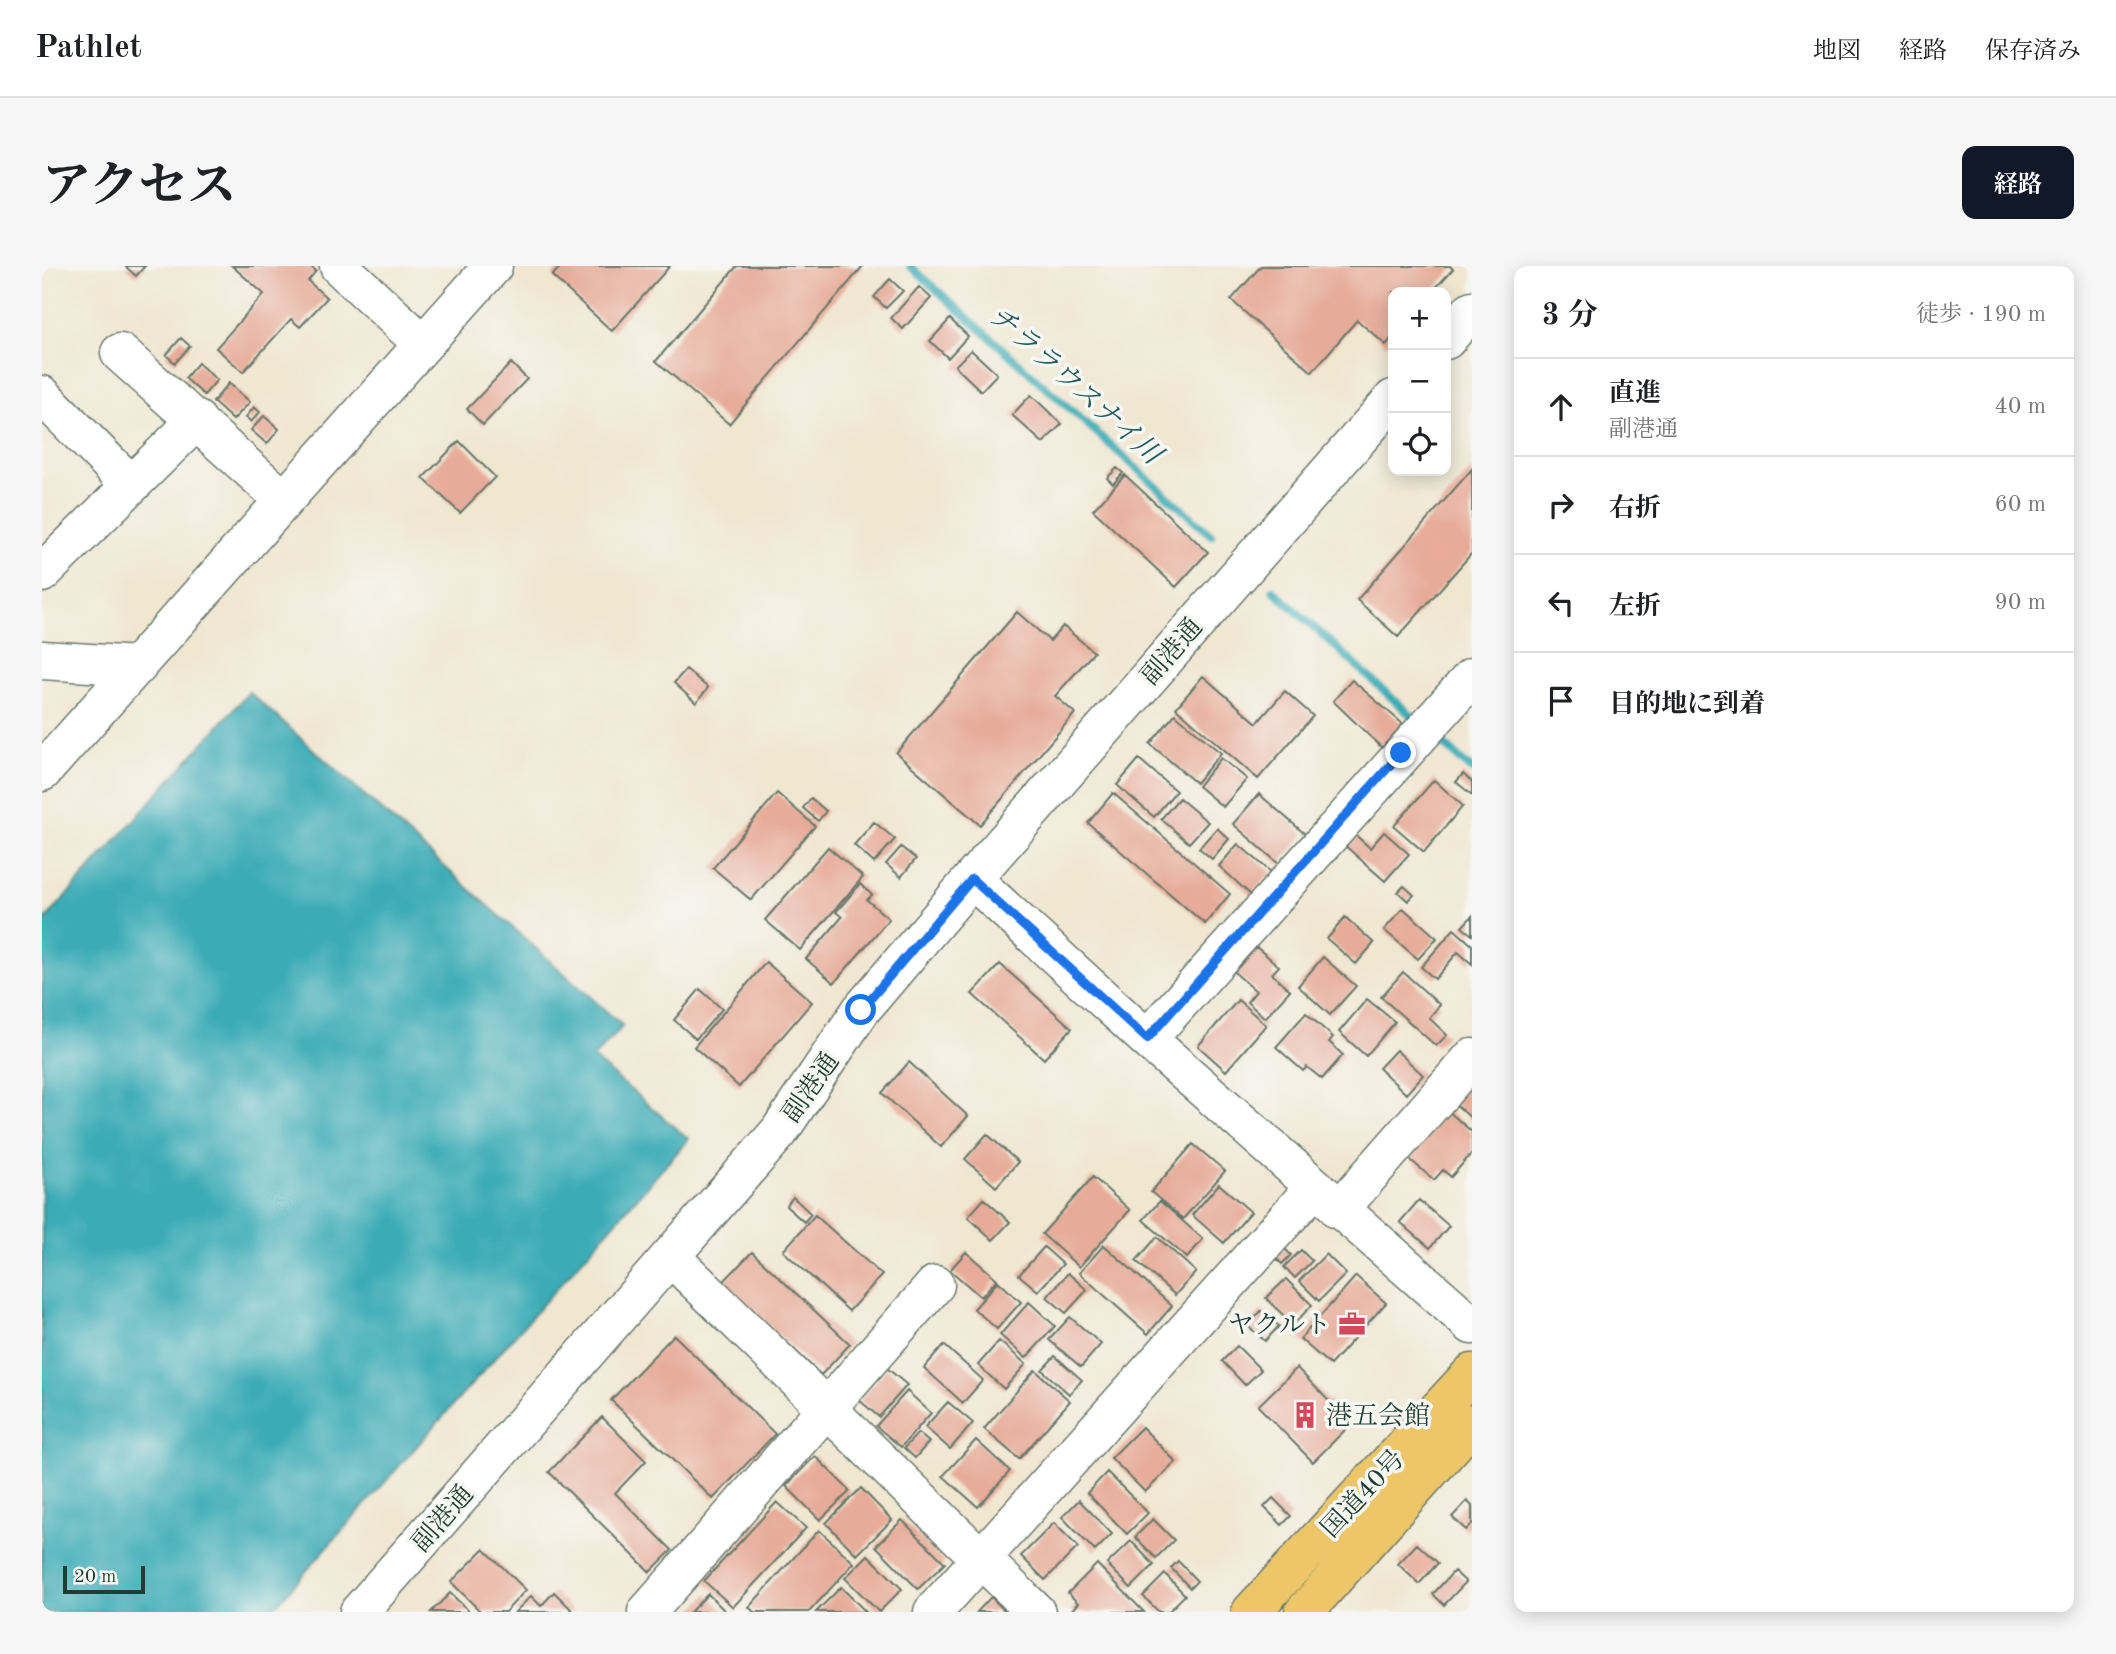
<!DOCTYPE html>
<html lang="ja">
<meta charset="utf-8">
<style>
:root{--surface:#fff;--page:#f6f6f6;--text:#202124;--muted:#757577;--line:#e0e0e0;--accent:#111827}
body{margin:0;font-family:"Old Standard TT","Noto Serif JP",serif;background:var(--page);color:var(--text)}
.controls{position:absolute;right:21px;top:21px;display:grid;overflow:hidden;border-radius:14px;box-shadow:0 4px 18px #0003}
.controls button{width:63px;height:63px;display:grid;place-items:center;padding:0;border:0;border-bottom:2px solid var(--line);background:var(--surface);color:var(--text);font:35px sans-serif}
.scale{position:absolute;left:21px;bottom:18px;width:82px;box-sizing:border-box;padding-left:7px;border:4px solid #1f3d34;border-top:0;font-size:19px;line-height:24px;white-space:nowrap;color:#1f3d34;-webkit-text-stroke:5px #f6f6f2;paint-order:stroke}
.stop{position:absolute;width:21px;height:21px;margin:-16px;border:5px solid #1a73e8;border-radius:50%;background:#fff}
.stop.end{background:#1a73e8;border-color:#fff;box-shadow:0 2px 7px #0008}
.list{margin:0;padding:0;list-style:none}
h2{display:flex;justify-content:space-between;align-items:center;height:91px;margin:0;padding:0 28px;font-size:30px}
h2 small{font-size:23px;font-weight:400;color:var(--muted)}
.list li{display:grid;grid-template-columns:46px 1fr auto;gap:21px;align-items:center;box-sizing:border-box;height:98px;padding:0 28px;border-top:2px solid var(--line)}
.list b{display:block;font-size:26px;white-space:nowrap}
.list p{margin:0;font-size:23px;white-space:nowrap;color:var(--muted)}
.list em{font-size:23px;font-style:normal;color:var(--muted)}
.icon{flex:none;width:38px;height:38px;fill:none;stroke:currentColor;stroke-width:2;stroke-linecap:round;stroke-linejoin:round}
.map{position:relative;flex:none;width:1430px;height:1346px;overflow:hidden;border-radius:14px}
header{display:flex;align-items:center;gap:42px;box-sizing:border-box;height:98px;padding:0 35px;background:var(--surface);border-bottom:2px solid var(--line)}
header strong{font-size:33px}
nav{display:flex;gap:38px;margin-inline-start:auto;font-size:24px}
.intro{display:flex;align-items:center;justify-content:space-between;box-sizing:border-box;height:168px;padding:0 42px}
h1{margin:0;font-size:49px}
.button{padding:18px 32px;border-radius:14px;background:var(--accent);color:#fff;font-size:24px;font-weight:700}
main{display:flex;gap:42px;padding:0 42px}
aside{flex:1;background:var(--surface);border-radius:14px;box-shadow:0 4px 18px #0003}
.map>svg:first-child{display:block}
.water{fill:#3aabb6;stroke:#2c7475;stroke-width:2}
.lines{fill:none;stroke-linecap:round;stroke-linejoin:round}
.stream{stroke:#3aabb6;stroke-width:8}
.building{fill:#e7ac99}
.minor-casing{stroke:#68786b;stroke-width:41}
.highway-casing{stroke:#68786b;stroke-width:41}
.minor{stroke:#fff;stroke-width:38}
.highway{stroke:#ecc669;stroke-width:38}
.route{stroke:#1a73e8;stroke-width:9}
.labels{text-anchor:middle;stroke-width:7;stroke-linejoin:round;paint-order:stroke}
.street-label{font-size:26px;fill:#1f3d34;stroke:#f6f6f2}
.poi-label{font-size:26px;fill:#1f3d34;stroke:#f6f6f2;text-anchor:end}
.water-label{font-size:28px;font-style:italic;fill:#275e5b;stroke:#f6f6f2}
</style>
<header>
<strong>Pathlet</strong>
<nav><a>地図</a><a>経路</a><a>保存済み</a></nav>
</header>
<div class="intro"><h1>アクセス</h1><a class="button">経路</a></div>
<main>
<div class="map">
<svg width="1430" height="1346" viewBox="0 0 1430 1346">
<rect width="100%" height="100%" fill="#f6f6f2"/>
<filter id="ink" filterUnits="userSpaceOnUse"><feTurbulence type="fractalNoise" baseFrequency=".0143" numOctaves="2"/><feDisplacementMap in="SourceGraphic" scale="14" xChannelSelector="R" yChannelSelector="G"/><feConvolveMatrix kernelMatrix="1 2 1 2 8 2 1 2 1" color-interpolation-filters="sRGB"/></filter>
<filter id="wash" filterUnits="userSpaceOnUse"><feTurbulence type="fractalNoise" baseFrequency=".00686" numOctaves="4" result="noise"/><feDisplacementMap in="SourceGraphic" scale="28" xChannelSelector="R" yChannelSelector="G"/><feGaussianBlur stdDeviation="1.57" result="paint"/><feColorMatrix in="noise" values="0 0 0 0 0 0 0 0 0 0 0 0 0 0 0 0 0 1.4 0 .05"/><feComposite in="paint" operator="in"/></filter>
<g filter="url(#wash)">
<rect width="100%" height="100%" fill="#f0e7d1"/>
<path class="water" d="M207,426L581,760L551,792L647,873L228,1346H0V657Z"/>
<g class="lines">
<path class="stream" d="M868,0L1169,269
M1231,324L1372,452
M1395,472L1430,504"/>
</g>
<g id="blocks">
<path class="building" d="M83,0H103L94,10Z
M190,0H268L274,5L266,15L285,32L258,61L249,53L201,106L174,82L222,28Z
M519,0H628L570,65L510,10Z
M695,0H821L687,158L614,95Z
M1219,0H1408L1411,3L1390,26H1351V71L1344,79L1315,54L1270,106L1189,34Z
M848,13L861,25L844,42L832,31Z
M877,21L889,32L861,63L849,52Z
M908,53L926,70L906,92L888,75Z
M139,72L148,80L133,97L124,89Z
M929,84L955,108L939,125L913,100Z
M156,97L175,114L162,129L143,112Z
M469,97L485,113L441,159L425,143Z
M187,117L208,136L191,154L171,136Z
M989,129L1020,158L1001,177L970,149Z
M212,141L218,146L209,156L204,151Z
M222,150L237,163L225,178L209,164Z
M417,175L453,211L418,247L381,212Z
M1075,202L1081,207L1071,218L1065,212Z
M1430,203V287L1356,371L1315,334Z
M1083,209L1166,286L1134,321L1051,244Z
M975,346L1008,375L1021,360L1052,386L1013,430L1033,447L938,559L854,487Z
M644,403L666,422L654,437L632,417Z
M1161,410L1215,457L1243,425L1271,450L1216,513L1134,442Z
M1310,414L1361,458L1340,482L1291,435Z
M1133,448L1179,487L1154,517L1108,478Z
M1179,492L1205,513L1181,541L1156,520Z
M1097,493L1134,525L1112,551L1075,519Z
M1421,508L1430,516V529L1414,516Z
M1392,514L1421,540L1382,586L1352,560Z
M735,527L773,560L709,634L671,602Z
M1071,527L1188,628L1163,658L1046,557Z
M1217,528L1263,568L1237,598L1191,558Z
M769,532L784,545L776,555L761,542Z
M1137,532L1166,556L1147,577L1119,553Z
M832,556L853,573L832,597L812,579Z
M1175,562L1187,573L1170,593L1157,582Z
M1310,566L1328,582L1342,566L1367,588L1343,615L1300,577Z
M1196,578L1229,606L1209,629L1177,600Z
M786,581L821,611L758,684L723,654Z
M859,581L874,593L859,611L844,598Z
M818,618L830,629L825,634L847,653L792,717L764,693L800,651L794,646Z
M1362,620L1372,629L1366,635L1356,626Z
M1361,642L1395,672L1376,693L1342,664Z
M1430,650V669L1420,661Z
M1303,651L1332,677L1314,698L1285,673Z
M1412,663L1430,679V698L1416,686L1393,713L1379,701Z
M1214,681L1237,700L1230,708L1248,724L1223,752L1205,736L1214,725L1192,706Z
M1281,691L1314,720L1288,749L1256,720Z
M724,696L770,736L697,821L652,781Z
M958,698L1030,762L1002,793L930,728Z
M1361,706L1398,739L1387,752L1405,769L1394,780L1339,731Z
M658,723L680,743L654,773L632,754Z
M1325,733L1353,756L1324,790L1297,766Z
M1196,734L1224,759L1184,805L1156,780Z
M1264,747L1291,771L1287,776L1301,789L1280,813L1265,801L1261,805L1234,781Z
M1354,784L1381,809L1364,828L1337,802Z
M867,796L926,850L899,881L840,827Z
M1430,815V853L1411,836Z
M1405,844L1430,866V887L1409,911L1401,904L1392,914L1365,891Z
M945,868L976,896L954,921L923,893Z
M1151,878L1183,905L1141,953L1109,926Z
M1051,911L1088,944L1037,1001L1000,968Z
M1177,918L1209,946L1182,977L1150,949Z
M751,931L769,948L762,956L744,940Z
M942,933L968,956L951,974L926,951Z
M1377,934L1407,960L1388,982L1358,956Z
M1118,935L1161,973L1145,992L1101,954Z
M773,949L840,1009L807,1045L741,985Z
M1115,971L1154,1006L1133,1029L1094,995Z
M1062,979L1130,1040L1106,1068L1037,1007Z
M1002,981L1021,998L996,1025L977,1009Z
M1242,982L1249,989L1240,998L1233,991Z
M1259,984L1270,995L1253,1012L1242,1001Z
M710,986L808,1078L779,1109L681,1016Z
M924,986L955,1013L939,1031L908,1004Z
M1284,988L1304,1008L1277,1035L1257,1015Z
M1026,1007L1045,1024L1024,1047L1005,1031Z
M1314,1010L1344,1037L1288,1099L1258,1073Z
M1244,1013L1270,1039L1251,1059L1224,1032Z
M956,1015L979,1036L955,1063L932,1043Z
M987,1036L1013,1060L984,1092L958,1069Z
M1219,1045L1237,1060L1223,1075L1206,1060Z
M1028,1051L1059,1078L1039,1101L1007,1074Z
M632,1069L733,1168L671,1233L569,1134Z
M957,1075L984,1098L962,1123L936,1099Z
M902,1079L941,1114L921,1137L882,1102Z
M1195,1080L1219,1104L1203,1119L1180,1095Z
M1013,1090L1040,1114L1027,1128L1000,1104Z
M845,1102L865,1119L837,1151L817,1134Z
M1255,1102L1309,1158L1271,1196L1216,1140Z
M993,1104L1028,1135L977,1193L942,1163Z
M865,1125L889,1147L859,1181L834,1160Z
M906,1136L931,1157L908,1183L883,1161Z
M560,1151L604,1195L573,1227L630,1284L608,1306L507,1206Z
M1100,1161L1134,1196L1103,1226L1069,1192Z
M876,1167L887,1176L873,1192L862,1182Z
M934,1174L968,1205L936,1241L901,1210Z
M773,1190L808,1225L778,1254L744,1220Z
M1065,1206L1106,1247L1085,1268L1045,1227Z
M819,1222L850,1254L815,1289L784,1257Z
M1231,1232L1249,1250L1240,1259L1222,1241Z
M1037,1234L1070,1268L1053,1285L1020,1251Z
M1425,1235L1430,1240V1258L1424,1264L1410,1251Z
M735,1236L764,1262L691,1341L662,1315Z
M1111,1253L1132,1274L1114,1292L1093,1271Z
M860,1254L903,1297L876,1323L834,1280Z
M1012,1257L1036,1281L1003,1314L979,1290Z
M777,1264L812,1297L767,1346H712L707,1341Z
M1089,1275L1112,1299L1089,1322L1065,1298Z
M1375,1278L1396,1297L1377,1318L1356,1298Z
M442,1283L484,1324L463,1346H439L409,1316Z
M826,1289L860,1323L837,1346L803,1312Z
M1136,1295L1155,1315L1148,1322L1129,1302Z
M1055,1298L1102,1346H1028L1036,1337L1026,1327Z
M1412,1305L1424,1316L1402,1339L1391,1328Z
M1123,1308L1143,1329L1126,1346H1117L1101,1330Z
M799,1321L824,1346H774Z
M512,1326L532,1346H473L489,1330L499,1340Z
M408,1327L428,1346H389Z
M666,1328L684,1346H648Z
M949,1331L964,1346H935Z"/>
</g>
</g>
<g filter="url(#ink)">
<use href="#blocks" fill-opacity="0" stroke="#68786b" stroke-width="2"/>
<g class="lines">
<defs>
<path id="minor" d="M297,0L381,78
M1404,74L1430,44
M78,87L242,234
M0,129L89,219
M0,307L155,154
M0,394L96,400
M0,506L451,0
M930,613L1105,773L1430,1059
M1105,773L1430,411
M1297,944L1430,792
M629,991L994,1346
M317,1346L737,866L819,744L930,613L1351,133
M605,1346L893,1019
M891,1346L1272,922"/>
<path id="highway" d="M1209,1346L1430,1107
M1262,1346L1430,1158"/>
</defs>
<use href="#minor" class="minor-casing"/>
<use href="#highway" class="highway-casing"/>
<use href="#minor" class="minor"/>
<use href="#highway" class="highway"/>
</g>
</g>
<g class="lines" filter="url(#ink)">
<path class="route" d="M819,744L930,613L1105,773L1359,487"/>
</g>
<defs>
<symbol id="office-bare" viewBox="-9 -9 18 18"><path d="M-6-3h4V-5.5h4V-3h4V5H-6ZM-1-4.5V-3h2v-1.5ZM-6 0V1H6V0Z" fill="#d1495b" stroke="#f6f6f2" stroke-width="2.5" paint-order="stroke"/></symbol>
<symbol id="building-bare" viewBox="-9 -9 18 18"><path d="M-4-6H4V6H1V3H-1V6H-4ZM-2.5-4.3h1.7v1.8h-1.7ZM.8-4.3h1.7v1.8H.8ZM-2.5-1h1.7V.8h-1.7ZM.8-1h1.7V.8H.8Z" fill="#d1495b" stroke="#f6f6f2" stroke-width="2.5" paint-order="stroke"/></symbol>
</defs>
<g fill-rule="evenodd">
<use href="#office-bare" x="1291" y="1039" width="38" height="38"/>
<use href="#building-bare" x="1244" y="1130" width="38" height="38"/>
</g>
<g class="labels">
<g class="street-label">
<text transform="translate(1129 385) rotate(-49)" y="9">副港通</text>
<text transform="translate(768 821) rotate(-55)" y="9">副港通</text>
<text transform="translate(1320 1227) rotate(-47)" y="9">国道40号</text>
<text transform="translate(400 1252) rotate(-49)" y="9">副港通</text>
</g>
<g class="poi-label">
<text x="1289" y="1067">ヤクルト</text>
<text x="1284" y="1158" text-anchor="start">港五会館</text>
</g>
<g class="water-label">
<text transform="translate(1034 118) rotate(42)" y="10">チララウスナイ川</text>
</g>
</g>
</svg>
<div class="controls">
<button>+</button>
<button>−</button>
<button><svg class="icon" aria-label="locate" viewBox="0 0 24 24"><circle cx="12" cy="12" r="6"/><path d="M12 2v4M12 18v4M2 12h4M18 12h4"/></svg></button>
</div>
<div class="scale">20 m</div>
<div class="stop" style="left:819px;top:744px"></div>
<div class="stop end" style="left:1359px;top:487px"></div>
</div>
<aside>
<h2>3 分<small>徒歩 · 190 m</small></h2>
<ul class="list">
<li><svg class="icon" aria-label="ahead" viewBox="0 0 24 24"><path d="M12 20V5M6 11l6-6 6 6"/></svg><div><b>直進</b><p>副港通</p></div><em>40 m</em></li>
<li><svg class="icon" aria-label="right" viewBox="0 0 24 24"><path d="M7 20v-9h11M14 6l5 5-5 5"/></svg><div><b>右折</b></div><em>60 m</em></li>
<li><svg class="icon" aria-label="left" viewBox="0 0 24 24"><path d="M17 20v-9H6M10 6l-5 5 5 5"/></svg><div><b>左折</b></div><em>90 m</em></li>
<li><svg class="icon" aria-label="arrive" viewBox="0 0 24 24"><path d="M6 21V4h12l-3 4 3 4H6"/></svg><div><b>目的地に到着</b></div></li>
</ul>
</aside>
</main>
